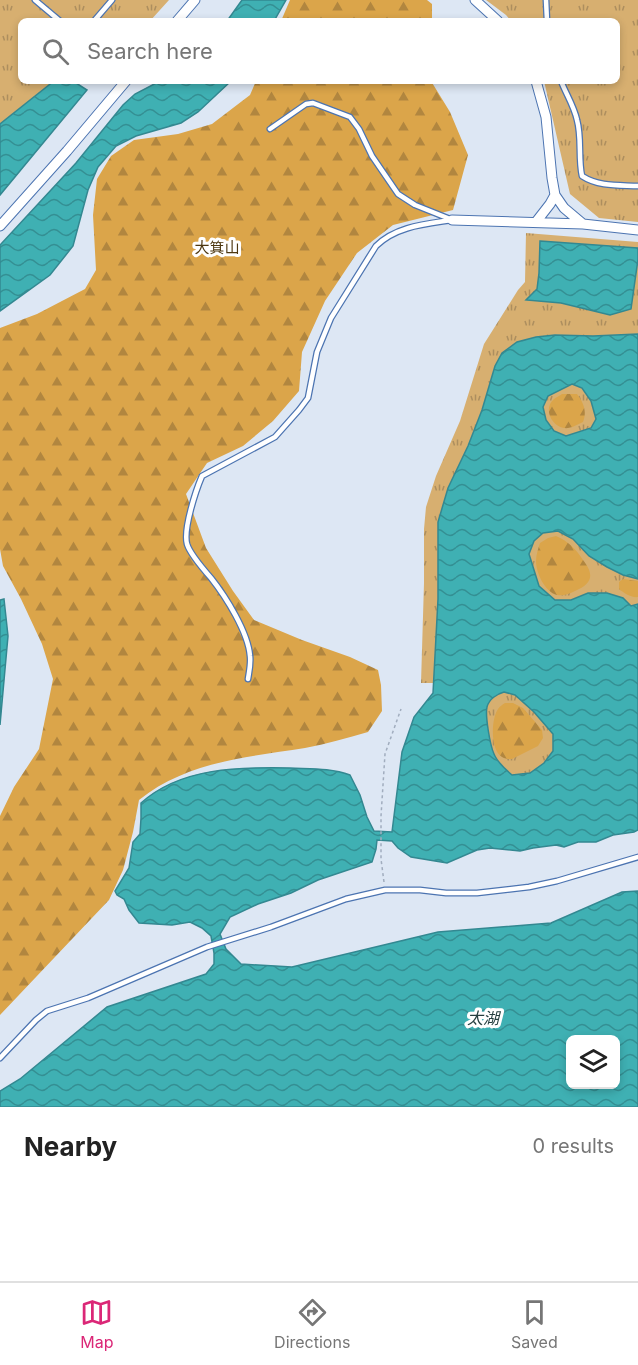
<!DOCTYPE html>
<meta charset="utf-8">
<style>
:root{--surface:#fff;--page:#f6f6f6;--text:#222;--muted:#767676;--line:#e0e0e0;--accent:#db2777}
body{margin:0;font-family:Inter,"Noto Sans SC",sans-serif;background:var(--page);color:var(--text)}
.controls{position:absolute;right:18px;bottom:18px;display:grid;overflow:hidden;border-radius:9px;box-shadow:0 3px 9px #0003}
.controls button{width:54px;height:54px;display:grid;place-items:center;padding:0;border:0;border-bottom:2px solid var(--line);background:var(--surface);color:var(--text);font:30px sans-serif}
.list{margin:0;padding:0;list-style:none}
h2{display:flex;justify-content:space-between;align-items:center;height:78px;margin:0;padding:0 24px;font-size:26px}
h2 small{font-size:20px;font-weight:400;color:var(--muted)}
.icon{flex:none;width:33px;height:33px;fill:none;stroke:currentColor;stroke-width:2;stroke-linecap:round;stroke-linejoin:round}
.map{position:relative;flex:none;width:638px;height:1107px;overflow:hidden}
.search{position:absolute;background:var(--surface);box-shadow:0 3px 9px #0003;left:18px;right:18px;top:18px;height:66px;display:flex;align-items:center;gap:15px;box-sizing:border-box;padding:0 21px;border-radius:9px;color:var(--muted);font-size:22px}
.sheet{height:174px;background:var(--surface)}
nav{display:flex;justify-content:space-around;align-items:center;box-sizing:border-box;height:84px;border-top:2px solid var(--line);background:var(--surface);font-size:16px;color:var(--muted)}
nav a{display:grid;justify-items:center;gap:3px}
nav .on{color:var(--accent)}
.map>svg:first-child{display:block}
.grass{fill:url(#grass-tufts)}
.forest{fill:url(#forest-firs)}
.park{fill:#d7af70}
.water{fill:url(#water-waves);stroke:#338891;stroke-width:1.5;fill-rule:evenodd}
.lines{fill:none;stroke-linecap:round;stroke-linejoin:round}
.service-casing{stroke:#4c74b1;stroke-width:7}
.minor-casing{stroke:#4c74b1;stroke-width:11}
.path{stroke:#a1adbe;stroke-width:1.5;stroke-dasharray:3 3;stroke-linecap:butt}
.service{stroke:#fff;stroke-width:4.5}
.minor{stroke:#fff;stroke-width:9}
.labels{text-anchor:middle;stroke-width:6;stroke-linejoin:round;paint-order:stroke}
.park-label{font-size:15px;fill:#4e3811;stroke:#fff}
.water-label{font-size:16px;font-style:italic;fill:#253e3f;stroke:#fff}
</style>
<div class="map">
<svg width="638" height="1107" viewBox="0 0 638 1107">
<defs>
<pattern id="grass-tufts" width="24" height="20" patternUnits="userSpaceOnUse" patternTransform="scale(1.5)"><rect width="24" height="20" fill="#d7af70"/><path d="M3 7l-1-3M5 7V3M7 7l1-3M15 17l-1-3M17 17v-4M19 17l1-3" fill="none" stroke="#ad8e5e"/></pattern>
<pattern id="forest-firs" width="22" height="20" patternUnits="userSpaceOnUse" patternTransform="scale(1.5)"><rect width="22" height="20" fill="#dba54a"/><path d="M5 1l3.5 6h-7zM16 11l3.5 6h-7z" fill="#b1863f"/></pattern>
<pattern id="water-waves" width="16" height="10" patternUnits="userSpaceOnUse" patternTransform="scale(1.5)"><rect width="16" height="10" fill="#3fb0b3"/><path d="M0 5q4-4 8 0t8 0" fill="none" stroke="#348f93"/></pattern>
</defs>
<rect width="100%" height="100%" fill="#dde7f4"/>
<path class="grass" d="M0,0H169L150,21H21V81H54L0,124Z
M486,0H638V222L599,218L570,194L544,81H617V21H511L506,15Z
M526,233L638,242V334L593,336L555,335L536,337L517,342L495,366L482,410L438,522V599L434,683H421L424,583V529L426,507L436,476L460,421L484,344L518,290L525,282Z
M572,384L582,388L591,401L596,419L591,428L566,436L554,431L546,420L543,407L548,396Z
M558,531L573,539L589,556L623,575L638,579V604L631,606L623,598L588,593L571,600H555L539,586L529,554L534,541L543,533Z
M504,692L515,695L534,712L554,734L553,751L544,763L530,773L511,776C505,769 497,762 494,754C490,745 485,716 487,707C489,699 497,694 504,692Z"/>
<path class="forest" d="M290,0H427L432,4V21H281Z
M256,81H431L450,112L468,155L453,210L393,225L357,253L325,301L302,352L299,391L273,421L243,446L207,463L186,494L206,548L233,591L254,620L302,640L350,657L378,670L381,685L382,711L368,732C347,738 326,744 305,748C247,757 186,762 139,800L133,832L123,870L109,900L0,1015V816L14,787L39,749L53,679L42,644L21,599L3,566L0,549V328L37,314L85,289L96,270L93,215L97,179L111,156L134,140L178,134L212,124L250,95Z
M562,394H577C584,403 587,412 583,422C577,425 570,429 564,428C551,426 543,408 554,399C556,397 560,396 562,394Z
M556,536C568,541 576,549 583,560C595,575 592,584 575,591C569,594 564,596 557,595C545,592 536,573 536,561C536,555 538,549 540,543L548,538Z
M623,579L638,581V597C631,598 624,593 619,589V582Z
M505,703H513L523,708L542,730L543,738L538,746L512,759C508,759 505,759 502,757C490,750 491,719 498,709C500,706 502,705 505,703Z"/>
<path class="park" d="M614,21H620L625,25L627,39L625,48L617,53V21Z"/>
<path class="water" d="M242,0H286L274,21H227Z
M54,81H73L87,90L0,195V124Z
M160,81H231L198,112L181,123L136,136L116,146L98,167L88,190L73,246L50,275L0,311V245L76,163L123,105L135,94Z
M540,241L638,248V259L631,309L610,315L561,303L526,300L537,289L539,273Z
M638,334V579L623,575L607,567L589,556L573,539L558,531L543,533L534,541L529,554L539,586L555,600H571L588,593H607L623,598L631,606L638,604V830L634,832L613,835L596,842H578L564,847L556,845L533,848L520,851L490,848L477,850L447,863L411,857L398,848L392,841L377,840L376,849L372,862L318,880L291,893L258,904L230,917L220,934L226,949L241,964L292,967L438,932L551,923L622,892L638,891V1107H0V1091L20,1079L107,1007L206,974L214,964V953L211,936L202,928L190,922L172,925L139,923L129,910L124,899L117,895L115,891L129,868L133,842L140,834L141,818V803C181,767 240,767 290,768C311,769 331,768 350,775L360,795L367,817L374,831L392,832L402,752L414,717L433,693L438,599V522L448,488L468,446L482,410L495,366L502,353L517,342L536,337L555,335L593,336ZM572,384L582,388L591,401L596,419L591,428L566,436L554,431L546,420L543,407L548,396ZM504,692L515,695L534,712L553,734V751L544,763L530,773L512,775C505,769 497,762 494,754C490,745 485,716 487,707C489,699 497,694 504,692ZM570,1040H616V1084H570Z
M4,599L8,636L0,725V600Z"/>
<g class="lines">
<defs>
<path id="service" d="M35,0L60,21
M546,0L547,21
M94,21L112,0
M561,81C566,94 574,106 577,120C582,138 578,158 582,176C599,187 619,185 638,186
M270,129L306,104L313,103L350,117L359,129L372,156L398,194L415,205L450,219
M248,679C249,672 251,664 250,656C248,632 226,597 211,578C204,570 190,554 187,544C183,529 196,490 202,476L275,437L299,410L308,398L317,352L331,318L376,246C396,226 426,224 452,220
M0,1058L36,1020L47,1011L88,998L207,947L271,927L346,899L385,890H420L446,893H477L529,887L557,881L638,857"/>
<path id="minor" d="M475,0L498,21
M177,21L195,0
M536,81L546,117L552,178L555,195L564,208L583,224
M452,220L583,224L638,230
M536,222L550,204L555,195
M0,226L67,151L126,81"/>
</defs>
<use href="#service" class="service-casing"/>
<use href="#minor" class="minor-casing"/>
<path class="path" d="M384,882L381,859V816L385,754L401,709"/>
<use href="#service" class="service"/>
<use href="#minor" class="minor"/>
</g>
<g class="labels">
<g class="park-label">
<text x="217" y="253">大箕山</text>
</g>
<g class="water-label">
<text x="483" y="1024">太湖</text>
</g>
</g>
</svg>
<div class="controls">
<button><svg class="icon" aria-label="layers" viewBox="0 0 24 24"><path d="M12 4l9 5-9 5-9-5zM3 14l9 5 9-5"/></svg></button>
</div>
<div class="search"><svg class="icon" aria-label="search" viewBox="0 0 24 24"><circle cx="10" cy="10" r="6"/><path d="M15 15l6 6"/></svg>Search here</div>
</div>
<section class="sheet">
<h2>Nearby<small>0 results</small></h2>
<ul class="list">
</ul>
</section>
<nav>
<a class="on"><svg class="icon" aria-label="map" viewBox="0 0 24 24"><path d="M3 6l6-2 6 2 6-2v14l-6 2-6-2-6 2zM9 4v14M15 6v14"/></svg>Map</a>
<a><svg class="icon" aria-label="directions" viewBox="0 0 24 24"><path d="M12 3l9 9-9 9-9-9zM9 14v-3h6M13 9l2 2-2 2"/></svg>Directions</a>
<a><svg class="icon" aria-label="saved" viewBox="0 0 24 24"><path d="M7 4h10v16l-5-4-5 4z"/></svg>Saved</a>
</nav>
